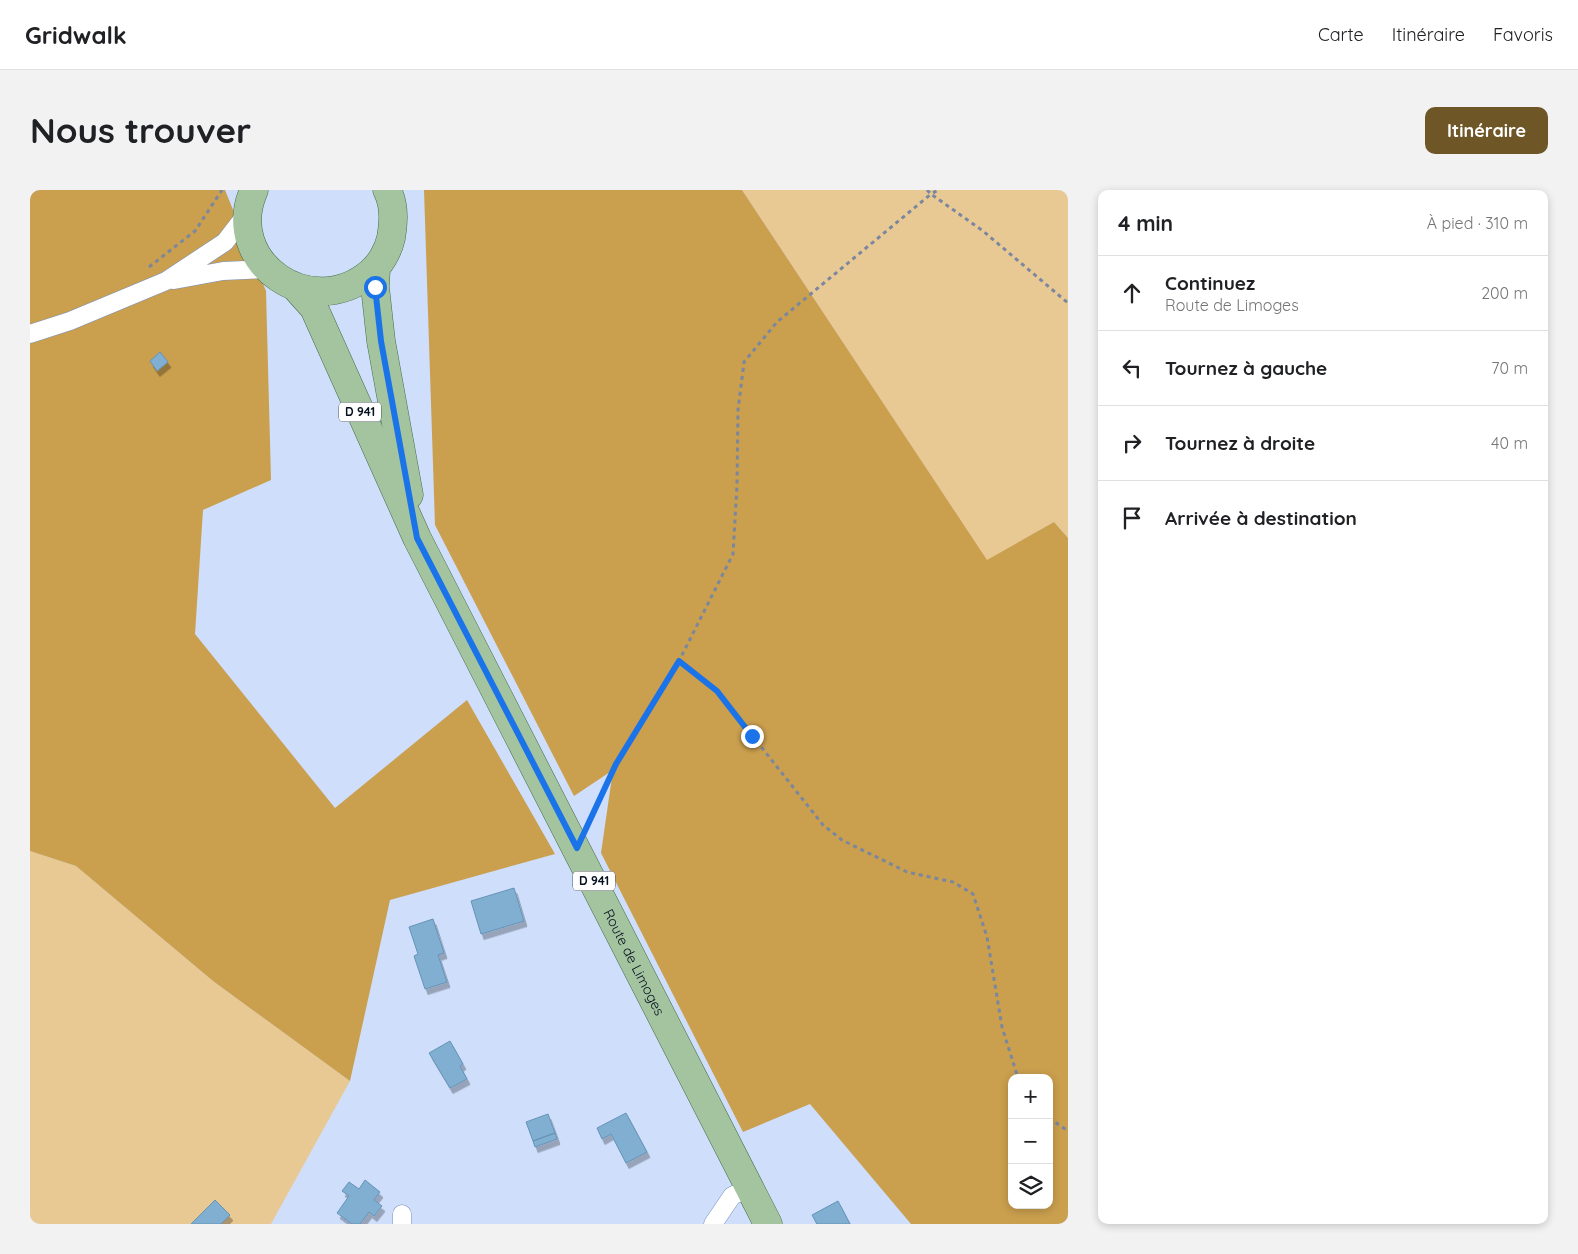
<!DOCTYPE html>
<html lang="fr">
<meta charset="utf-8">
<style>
:root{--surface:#fff;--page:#f2f2f2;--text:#202124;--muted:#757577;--line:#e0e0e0;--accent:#6f5627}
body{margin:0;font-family:Quicksand,sans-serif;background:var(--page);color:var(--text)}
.controls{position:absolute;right:15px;bottom:15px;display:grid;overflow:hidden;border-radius:10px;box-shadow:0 2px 8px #0003}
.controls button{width:45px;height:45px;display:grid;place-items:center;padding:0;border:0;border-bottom:1px solid var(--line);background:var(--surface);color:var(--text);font:25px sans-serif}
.stop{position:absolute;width:15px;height:15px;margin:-11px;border:4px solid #1a73e8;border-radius:50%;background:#fff}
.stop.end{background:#1a73e8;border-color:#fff;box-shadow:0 1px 5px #0008}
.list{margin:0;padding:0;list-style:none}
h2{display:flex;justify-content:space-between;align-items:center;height:65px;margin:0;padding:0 20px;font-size:21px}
h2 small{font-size:16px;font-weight:400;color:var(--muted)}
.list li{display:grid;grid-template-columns:32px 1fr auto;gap:15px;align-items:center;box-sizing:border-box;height:75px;padding:0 20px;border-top:1px solid var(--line)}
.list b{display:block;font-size:19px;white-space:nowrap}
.list p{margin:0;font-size:16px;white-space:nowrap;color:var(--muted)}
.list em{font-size:16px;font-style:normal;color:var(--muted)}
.icon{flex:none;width:28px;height:28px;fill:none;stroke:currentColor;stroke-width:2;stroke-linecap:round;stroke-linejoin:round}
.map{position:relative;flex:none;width:1038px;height:1034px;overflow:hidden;border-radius:10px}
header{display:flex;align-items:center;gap:30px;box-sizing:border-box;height:70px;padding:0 25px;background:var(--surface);border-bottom:1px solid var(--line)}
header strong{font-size:24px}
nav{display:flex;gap:28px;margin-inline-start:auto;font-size:18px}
.intro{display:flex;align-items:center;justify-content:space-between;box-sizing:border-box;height:120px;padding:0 30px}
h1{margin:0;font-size:35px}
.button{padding:12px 22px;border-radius:10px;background:var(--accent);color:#fff;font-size:18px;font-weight:700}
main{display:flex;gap:30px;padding:0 30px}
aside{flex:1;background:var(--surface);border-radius:10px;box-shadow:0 2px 8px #0003}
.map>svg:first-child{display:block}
.green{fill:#e8c994}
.forest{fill:#ca9f4e;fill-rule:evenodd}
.building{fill:#80afd2;stroke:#6593b6;filter:url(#shadow)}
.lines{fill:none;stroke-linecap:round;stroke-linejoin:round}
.street-casing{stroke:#7891bd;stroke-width:19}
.primary-casing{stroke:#466b49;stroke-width:29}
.path{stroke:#7a879f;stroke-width:3;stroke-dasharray:4 4;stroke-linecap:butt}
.street{stroke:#fff;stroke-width:18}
.primary{stroke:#a4c4a0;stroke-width:28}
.route{stroke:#1a73e8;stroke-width:6}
.labels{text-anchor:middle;stroke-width:4;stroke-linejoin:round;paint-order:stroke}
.shield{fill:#fefefe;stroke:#505762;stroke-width:1}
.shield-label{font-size:12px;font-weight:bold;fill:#060f1f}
.street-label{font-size:14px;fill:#060f1f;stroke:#fefefe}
</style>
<header>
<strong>Gridwalk</strong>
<nav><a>Carte</a><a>Itinéraire</a><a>Favoris</a></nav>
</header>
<div class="intro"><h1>Nous trouver</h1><a class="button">Itinéraire</a></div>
<main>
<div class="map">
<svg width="1038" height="1034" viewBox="0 0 1038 1034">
<defs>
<filter id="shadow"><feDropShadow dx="3" dy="5.5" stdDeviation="0" flood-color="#0004"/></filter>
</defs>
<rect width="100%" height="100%" fill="#cedefb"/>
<path class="green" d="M712,0H1038V348L1024,332L957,371Z
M0,661L46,676L183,791L320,891L241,1034H0Z"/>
<path class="forest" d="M0,0H195L236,101L241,290L173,320L165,444L305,618L437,510L525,664L360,710L320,891L183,791L46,676L0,661Z
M394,0H712L957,370L1024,332L1038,348V1034H881L780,914L713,942L571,663L583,580L544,606L405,335ZM982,888H1019V1015H982Z"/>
<path class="building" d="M130,162L138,172L127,181L120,171Z
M484,698L494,731L451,744L441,711Z
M403,729L414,763L408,765L417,792L395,799L384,766L388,764L379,737Z
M420,851L433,874L430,876L437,889L420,898L399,863Z
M596,923L617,962L596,973L581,944L572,949L567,938Z
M518,924L525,943L503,951L496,932Z
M525,943L527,949L505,957L503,951Z
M335,990L350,1002L344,1010L352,1016L344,1026L339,1022L330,1034H322L307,1023L319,1006L312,1001L319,992L329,999Z
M185,1010L200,1025L191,1034H161Z
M808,1011L820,1034H787L782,1025Z"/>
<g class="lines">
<defs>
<path id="street" d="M144,90L193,81L237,79
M0,144L40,131L136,91L195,52L218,22
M372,1024V1034
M683,1034L702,1006L720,997"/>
<g id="primary">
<path d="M224,0C192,72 281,133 340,83C350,75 358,61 361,48C364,32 365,15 357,0"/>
<path d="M346,78L345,97L351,151L379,305"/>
<path id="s1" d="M267,99L284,118L387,348L738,1034"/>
</g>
</defs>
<use href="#street" class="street-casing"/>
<use href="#primary" class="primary-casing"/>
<path class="path" d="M897,0L901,4L908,0
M119,77L165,41L192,0
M649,471L687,501L793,635L812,650L877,682L923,692L943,704L957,747L972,837L988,888
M559,633L586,574L649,471L703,364L707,295L708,220L714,172L747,132L901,4L953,41L1038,113
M1019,928L1038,941"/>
<use href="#street" class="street"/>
<use href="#primary" class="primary"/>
</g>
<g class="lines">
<path class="route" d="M345,97L351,151L387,348L547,658L586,574L649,471L687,501L722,546"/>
</g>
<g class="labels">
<g class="shield">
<rect x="309" y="212.5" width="42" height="19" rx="4"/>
<rect x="543" y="681.5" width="42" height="19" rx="4"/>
</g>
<g class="shield-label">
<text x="330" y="226">D 941</text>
<text x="564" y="695">D 941</text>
</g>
<g class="street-label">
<text dy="5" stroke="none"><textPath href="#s1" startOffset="754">Route de Limoges</textPath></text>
</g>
</g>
</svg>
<div class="controls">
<button>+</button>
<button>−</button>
<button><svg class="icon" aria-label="layers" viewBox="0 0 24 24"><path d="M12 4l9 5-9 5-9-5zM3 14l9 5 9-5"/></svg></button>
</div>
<div class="stop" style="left:345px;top:97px"></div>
<div class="stop end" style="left:722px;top:546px"></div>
</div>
<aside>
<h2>4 min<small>À pied · 310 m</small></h2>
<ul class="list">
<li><svg class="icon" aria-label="ahead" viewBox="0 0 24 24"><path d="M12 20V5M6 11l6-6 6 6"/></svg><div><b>Continuez</b><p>Route de Limoges</p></div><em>200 m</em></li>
<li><svg class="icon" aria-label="left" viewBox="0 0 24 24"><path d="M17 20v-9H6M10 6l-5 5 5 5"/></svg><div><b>Tournez à gauche</b></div><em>70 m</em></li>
<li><svg class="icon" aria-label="right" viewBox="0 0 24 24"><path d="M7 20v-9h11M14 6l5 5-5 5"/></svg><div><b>Tournez à droite</b></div><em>40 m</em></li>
<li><svg class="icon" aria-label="arrive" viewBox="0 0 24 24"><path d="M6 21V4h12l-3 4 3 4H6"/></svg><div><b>Arrivée à destination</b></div></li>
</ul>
</aside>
</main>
